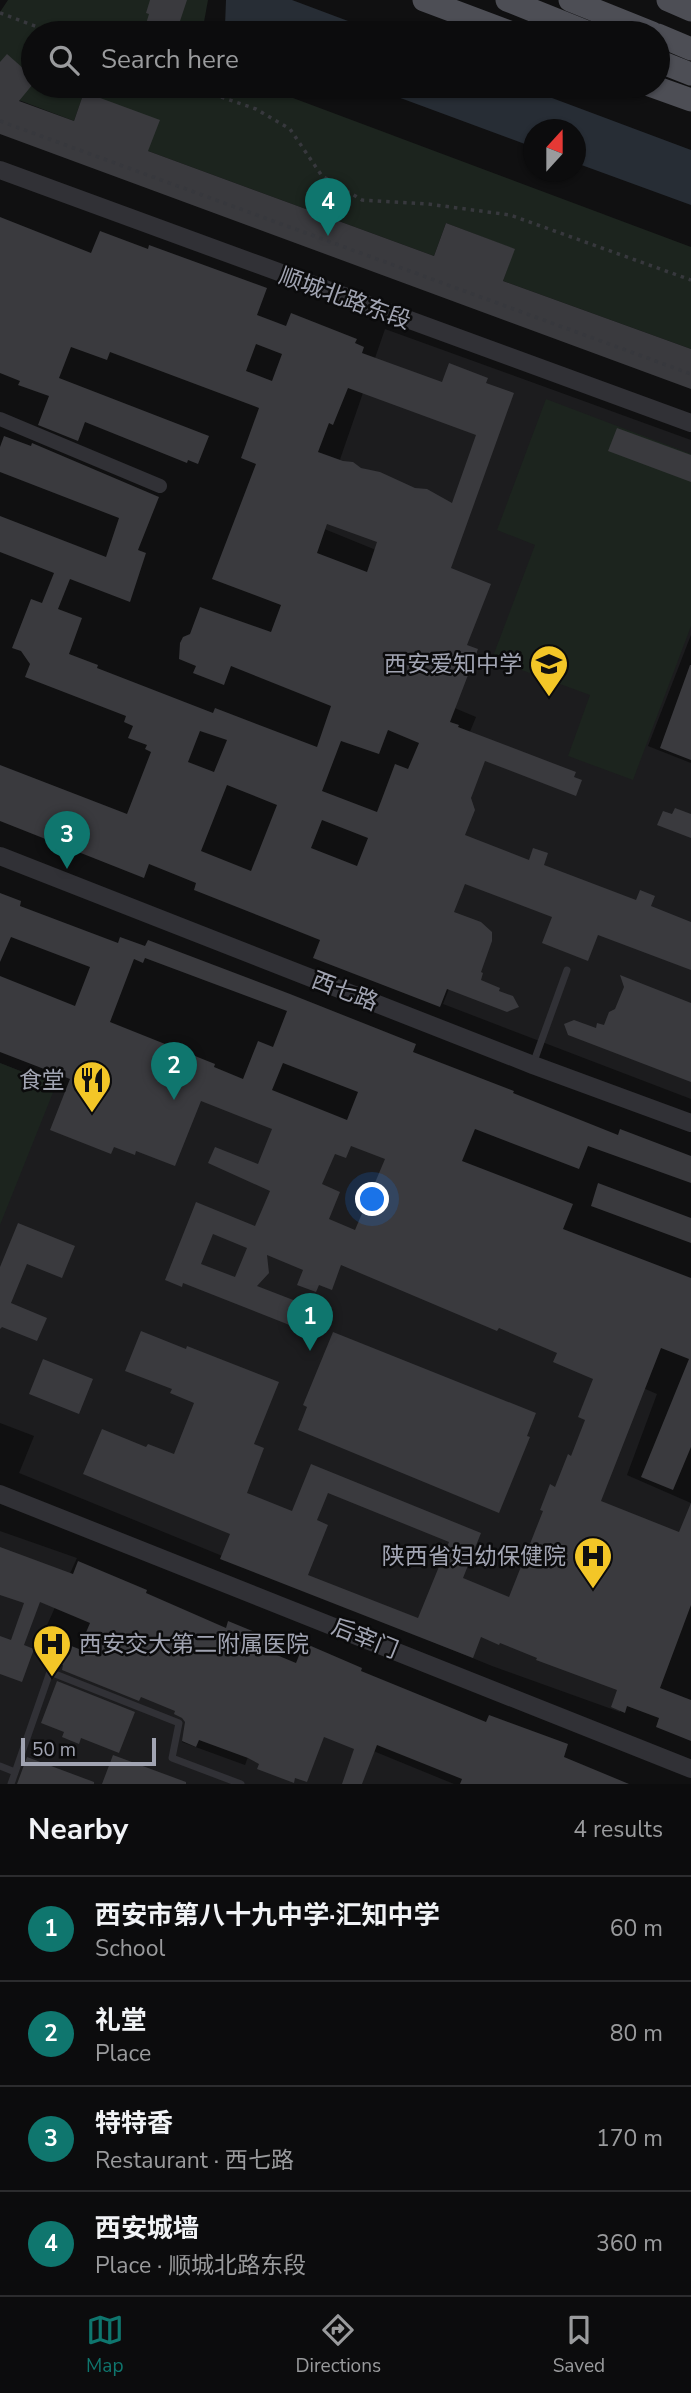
<!DOCTYPE html>
<meta charset="utf-8">
<style>
:root{--surface:#0c0c0d;--page:#151516;--text:#f1f3f6;--muted:#9a9b9d;--line:#2c2c2e;--accent:#0f766e}
body{margin:0;font-family:"Nunito Sans","Noto Sans SC",sans-serif;background:var(--page);color:var(--text)}
.compass{position:absolute;left:523px;top:119px;width:63px;height:63px;border-radius:50%;background:var(--surface);box-shadow:0 2px 5px #0004;rotate:21deg}
.scale{position:absolute;left:21px;bottom:18px;width:135px;box-sizing:border-box;padding-left:7px;border:4px solid #a1a4b2;border-top:0;font-size:19px;line-height:24px;white-space:nowrap;color:#a1a4b2;-webkit-text-stroke:5px #0b0b0c;paint-order:stroke}
.you{position:absolute;left:373px;top:1200px;width:24px;height:24px;margin:-18px;border:5px solid #fff;border-radius:50%;background:#1a73e8;box-shadow:0 0 0 10px #1a73e833}
.badge{display:grid;place-items:center;width:46px;height:46px;border-radius:50%;background:var(--accent);color:#fff;font-size:23px;font-weight:700}
.pin{position:absolute;translate:-50% -58px;filter:drop-shadow(0 2px 4px #0008)}
.pin::after{content:'';position:absolute;top:37px;width:24px;height:21px;background:inherit;clip-path:polygon(0 0,100% 0,50% 100%)}
.list{margin:0;padding:0;list-style:none}
h2{display:flex;justify-content:space-between;align-items:center;height:91px;margin:0;padding:0 28px;font-size:30px}
h2 small{font-size:23px;font-weight:400;color:var(--muted)}
.list li{display:grid;grid-template-columns:46px 1fr auto;gap:21px;align-items:center;box-sizing:border-box;height:105px;padding:0 28px;border-top:2px solid var(--line)}
.list b{display:block;font-size:26px;white-space:nowrap}
.list p{margin:0;font-size:23px;white-space:nowrap;color:var(--muted)}
.list em{font-size:23px;font-style:normal;color:var(--muted)}
.icon{flex:none;width:38px;height:38px;fill:none;stroke:currentColor;stroke-width:2;stroke-linecap:round;stroke-linejoin:round}
.map{position:relative;flex:none;width:691px;height:1784px;overflow:hidden}
.search{position:absolute;background:var(--surface);box-shadow:0 2px 5px #0004;left:21px;right:21px;top:21px;height:77px;display:flex;align-items:center;gap:18px;box-sizing:border-box;padding:0 24px;border-radius:38px;color:var(--muted);font-size:26px}
.sheet{height:511px;background:var(--surface)}
nav{display:flex;justify-content:space-around;align-items:center;box-sizing:border-box;height:98px;border-top:2px solid var(--line);background:var(--surface);font-size:19px;color:var(--muted)}
nav a{display:grid;justify-items:center;gap:4px}
nav .on{color:var(--accent)}
.map>svg:first-child{display:block}
.built{fill:#1c1c1e}
.green{fill:#1c241e}
.water{fill:#272d35}
.building{fill:#3a3a3e;fill-rule:evenodd}
.lines{fill:none;stroke-linecap:round;stroke-linejoin:round}
.path{stroke:#37383d;stroke-width:3.5;stroke-dasharray:3.5 5;stroke-linecap:butt}
.service{stroke:#313136;stroke-width:7}
.minor{stroke:#313136;stroke-width:14}
.tertiary{stroke:#313136;stroke-width:18}
.primary{stroke:#4d4e55;stroke-width:23}
.labels{text-anchor:middle;stroke-width:5;stroke-linejoin:round;paint-order:stroke}
.street-label{font-size:23px;fill:#a1a4b2;stroke:#0b0b0c}
.poi-label{font-size:23px;fill:#a1a4b2;stroke:#0b0b0c;text-anchor:end}
</style>
<div class="map">
<svg width="691" height="1784" viewBox="0 0 691 1784">
<rect width="100%" height="100%" fill="#101011"/>
<path class="built" d="M385,329L691,440V635L648,746L691,763V1099L443,1004L467,942L395,913L476,717L385,679L425,570L317,526Z
M168,1054L398,1145L611,1374L657,1394L627,1475L691,1503V1514L620,1712L492,1666L19,1473L34,1436L0,1423V1063L73,1092Z
M0,1531L77,1558L36,1650L192,1716L182,1742L245,1765L266,1707L454,1784H0Z"/>
<path class="green" d="M8,0H208L202,33H33V86H261L691,247V349L503,281L514,249L446,223L434,256L148,151L84,92L74,121L0,93V12Z
M546,399L691,454V626L633,780L568,756L590,695L492,659L535,545L497,530Z
M0,1063L56,1085L0,1225Z"/>
<path class="water" d="M226,0H292L380,33H242L225,26Z
M368,86H520L691,150V205L576,163V130H534L533,147Z"/>
<path class="building" d="M150,0H187L179,24L169,21L165,33L145,27L149,14L146,13Z
M7,54L33,77V84L19,101L74,121L84,92L160,120L148,151L434,256L446,223L515,249L503,281L691,349V389L0,134V62Z
M0,217L91,253L100,231L148,249L149,245L267,288L257,315L286,326L291,313L357,339L355,343L364,347L362,353L442,382L449,363L488,378L486,383L514,393L451,568L491,584L467,645L478,649L450,722L459,725L458,727L576,772L574,777L582,780L576,796L485,761L471,798L475,810L465,835L529,860L533,848L548,853L544,865L636,900L640,890L655,896L651,906L691,922V970L598,935L588,961L542,943L552,917L465,884L454,912L481,922L492,932V941L481,972L483,973L481,980L500,988L499,991L513,996L519,1007L507,1012L447,989L440,1007L313,958L320,940L194,890L196,883L149,864L144,878L0,821V765L127,814L151,752L145,749L147,745L128,738L133,726L124,722L126,716L25,677L30,664L21,651L12,648L31,599L42,603L54,573L0,552V516L106,557L119,518L0,472V447L4,436L31,446L32,443L159,497L138,550L146,553L130,602L70,579L58,609L82,618L69,654L98,665L97,668L213,713L215,708L317,747L331,706L231,666L224,685L193,673L196,666L179,659L180,643L183,637L190,634L200,607L271,632L281,605L212,579L256,464L241,458L259,408L110,352L107,360L71,347L59,378L209,436L198,464L188,460L187,463L85,422L78,441L38,425L49,396L18,385L20,381L0,373ZM256,344L282,354L272,381L246,371ZM348,388L476,435L452,503L427,489L415,488L380,472L361,468L353,462L343,461L318,452L329,423L333,425ZM327,524L377,542L367,572L317,553ZM388,730L419,743L408,769L395,764L377,812L322,791L341,741L379,754ZM200,731L227,740L214,772L188,762ZM227,785L277,805L251,871L201,851ZM322,820L368,838L357,866L311,848Z
M617,428L691,455V482L608,451Z
M690,665H691V760L660,748Z
M675,808L691,814V838L657,825L663,811L672,814Z
M0,893L21,901L20,906L118,943L120,937L145,946L148,940L290,994L416,1044L413,1052L514,1091L513,1093L618,1135L620,1129L691,1156V1183L588,1146L579,1169L475,1129L462,1161L573,1204L563,1229L691,1278V1447L673,1490L641,1477L689,1359L661,1348L601,1501L679,1532L691,1503V1605L660,1688L691,1700V1741L656,1727L659,1718L627,1706L625,1713L611,1707L617,1690L536,1660L537,1658L500,1643L499,1645L481,1637L473,1658L220,1559L230,1534L83,1474L102,1429L146,1447L148,1444L174,1454L194,1403L170,1393L172,1389L125,1371L141,1331L186,1349L187,1346L279,1382L254,1444L264,1448L247,1493L292,1511L311,1464L481,1533L463,1578L509,1597L543,1511L540,1510L550,1484L555,1487L568,1454L571,1456L585,1420L578,1417L593,1379L553,1362L557,1353L499,1328L497,1331L341,1265L332,1290L319,1285L316,1292L297,1285L303,1270L267,1255L269,1273L257,1286L301,1303L292,1326L183,1283L182,1287L165,1280L196,1202L255,1226L270,1191L208,1163L215,1147L258,1164L272,1129L201,1101L175,1166L136,1151L135,1155L114,1147L111,1154L50,1130L70,1079L0,1052V976L75,1006L90,967L11,937L0,962ZM145,958L287,1011L273,1047L258,1041L243,1079L214,1067L215,1064L110,1022L134,959L143,963ZM283,1063L358,1092L347,1120L272,1090ZM351,1146L385,1159L355,1230L329,1219L340,1192L322,1184L335,1154L346,1158ZM213,1234L247,1248L235,1277L201,1264ZM328,1493L449,1542L418,1618L308,1575L328,1525L317,1520Z
M620,975L691,1003V1082L568,1035L564,1024L574,1020L596,1028L597,1023L604,1025L609,1012L615,1009L624,987Z
M598,1183L691,1218V1243L591,1206Z
M18,1223L75,1246L62,1278L27,1264L11,1303L47,1318L37,1341L2,1327L0,1329V1267Z
M333,1332L536,1413L527,1436L530,1437L499,1513L298,1430L307,1407L303,1405Z
M43,1359L93,1379L79,1414L29,1394Z
M0,1547L73,1574L78,1561L147,1590L146,1593L226,1628L228,1621L272,1639L267,1651L296,1663L304,1643L362,1668L361,1671L486,1722L489,1715L568,1744L564,1757L629,1784H460L462,1779L377,1745L362,1784H342L354,1749L324,1737L307,1782L295,1778L294,1783L257,1769L259,1764L248,1758L199,1740L196,1747L182,1741L185,1722L182,1718L174,1714L175,1711L141,1697L139,1701L62,1670L63,1665L48,1659L56,1640L79,1649L90,1623L40,1602L24,1645L34,1649L22,1682L0,1674V1636L11,1640L24,1603L0,1595Z
M57,1681L135,1712L119,1753L81,1738L79,1744L62,1737L64,1732L41,1723Z
M113,1755L186,1782V1784H102Z
M27,1757L94,1782V1784H17Z"/>
<g class="lines">
<path class="path" d="M0,13L54,33
M189,86L256,109L290,129L322,176L362,200L428,204L510,215L691,280
M0,121L691,374"/>
<path class="service" d="M533,1064L567,970
M0,1766L15,1772
M11,1784L50,1672L179,1723L172,1758L241,1784"/>
<path class="minor" d="M0,419L160,486"/>
<path class="tertiary" d="M0,170L691,423
M0,856L533,1065L691,1123
M0,1494L691,1769"/>
<path class="primary" d="M424,0L512,33
M507,0L589,33
M570,0L652,33
M668,0L691,10
M658,35L691,49
M658,61L691,74
M652,86L691,100"/>
</g>
<defs>
<symbol id="school-pin" viewBox="-11 -11 22 30"><path d="M0 17L-7.5 6A9.5 9.5 0 1 1 7.5 6Z" fill="#f3c627" stroke="#0b0b0c"/><path d="M0-5L7-2L0 1L-7-2ZM-4 1L0 2.5L4 1V4Q0 6-4 4Z" fill="#111"/></symbol>
<symbol id="restaurant-pin" viewBox="-11 -11 22 30"><path d="M0 17L-7.5 6A9.5 9.5 0 1 1 7.5 6Z" fill="#f3c627" stroke="#0b0b0c"/><path d="M-5-6h1v4h1v-4h1v4h1v-4h1v5L-1.5 .5V6h-2V.5L-5-1ZM5-6V6H3V1.5H1.5Q1.5-4 5-6Z" fill="#111"/></symbol>
<symbol id="hospital-pin" viewBox="-11 -11 22 30"><path d="M0 17L-7.5 6A9.5 9.5 0 1 1 7.5 6Z" fill="#f3c627" stroke="#0b0b0c"/><path d="M-5-5h3v3.5h4V-5h3V5h-3V1.5h-4V5h-3Z" fill="#111"/></symbol>
</defs>
<g fill-rule="evenodd">
<use href="#school-pin" x="527" y="642" width="44" height="60"/>
<use href="#restaurant-pin" x="70" y="1058" width="44" height="60"/>
<use href="#hospital-pin" x="571" y="1534" width="44" height="60"/>
<use href="#hospital-pin" x="30" y="1622" width="44" height="60"/>
</g>
<g class="labels">
<g class="street-label">
<text transform="translate(345 298) rotate(20)" y="8">顺城北路东段</text>
<text transform="translate(345 991) rotate(21)" y="8">西七路</text>
<text transform="translate(365 1638) rotate(22)" y="8">后宰门</text>
</g>
<g class="poi-label">
<text x="522" y="672">西安爱知中学</text>
<text x="65" y="1088">食堂</text>
<text x="566" y="1564">陕西省妇幼保健院</text>
<text x="79" y="1652" text-anchor="start">西安交大第二附属医院</text>
</g>
</g>
</svg>
<svg class="compass" viewBox="-18 -18 36 36"><path d="M0-13l5 13h-10z" fill="#e53935"/><path d="M0 13l5-13h-10z" fill="#9a9b9d"/></svg>
<div class="scale">50 m</div>
<div class="you"></div>
<div class="pin badge" style="left:310px;top:1351px">1</div>
<div class="pin badge" style="left:174px;top:1100px">2</div>
<div class="pin badge" style="left:67px;top:869px">3</div>
<div class="pin badge" style="left:328px;top:236px">4</div>
<div class="search"><svg class="icon" aria-label="search" viewBox="0 0 24 24"><circle cx="10" cy="10" r="6"/><path d="M15 15l6 6"/></svg>Search here</div>
</div>
<section class="sheet">
<h2>Nearby<small>4 results</small></h2>
<ul class="list">
<li><span class="badge">1</span><div><b>西安市第八十九中学·汇知中学</b><p>School</p></div><em>60 m</em></li>
<li><span class="badge">2</span><div><b>礼堂</b><p>Place</p></div><em>80 m</em></li>
<li><span class="badge">3</span><div><b>特特香</b><p>Restaurant · 西七路</p></div><em>170 m</em></li>
<li><span class="badge">4</span><div><b>西安城墙</b><p>Place · 顺城北路东段</p></div><em>360 m</em></li>
</ul>
</section>
<nav>
<a class="on"><svg class="icon" aria-label="map" viewBox="0 0 24 24"><path d="M3 6l6-2 6 2 6-2v14l-6 2-6-2-6 2zM9 4v14M15 6v14"/></svg>Map</a>
<a><svg class="icon" aria-label="directions" viewBox="0 0 24 24"><path d="M12 3l9 9-9 9-9-9zM9 14v-3h6M13 9l2 2-2 2"/></svg>Directions</a>
<a><svg class="icon" aria-label="saved" viewBox="0 0 24 24"><path d="M7 4h10v16l-5-4-5 4z"/></svg>Saved</a>
</nav>
